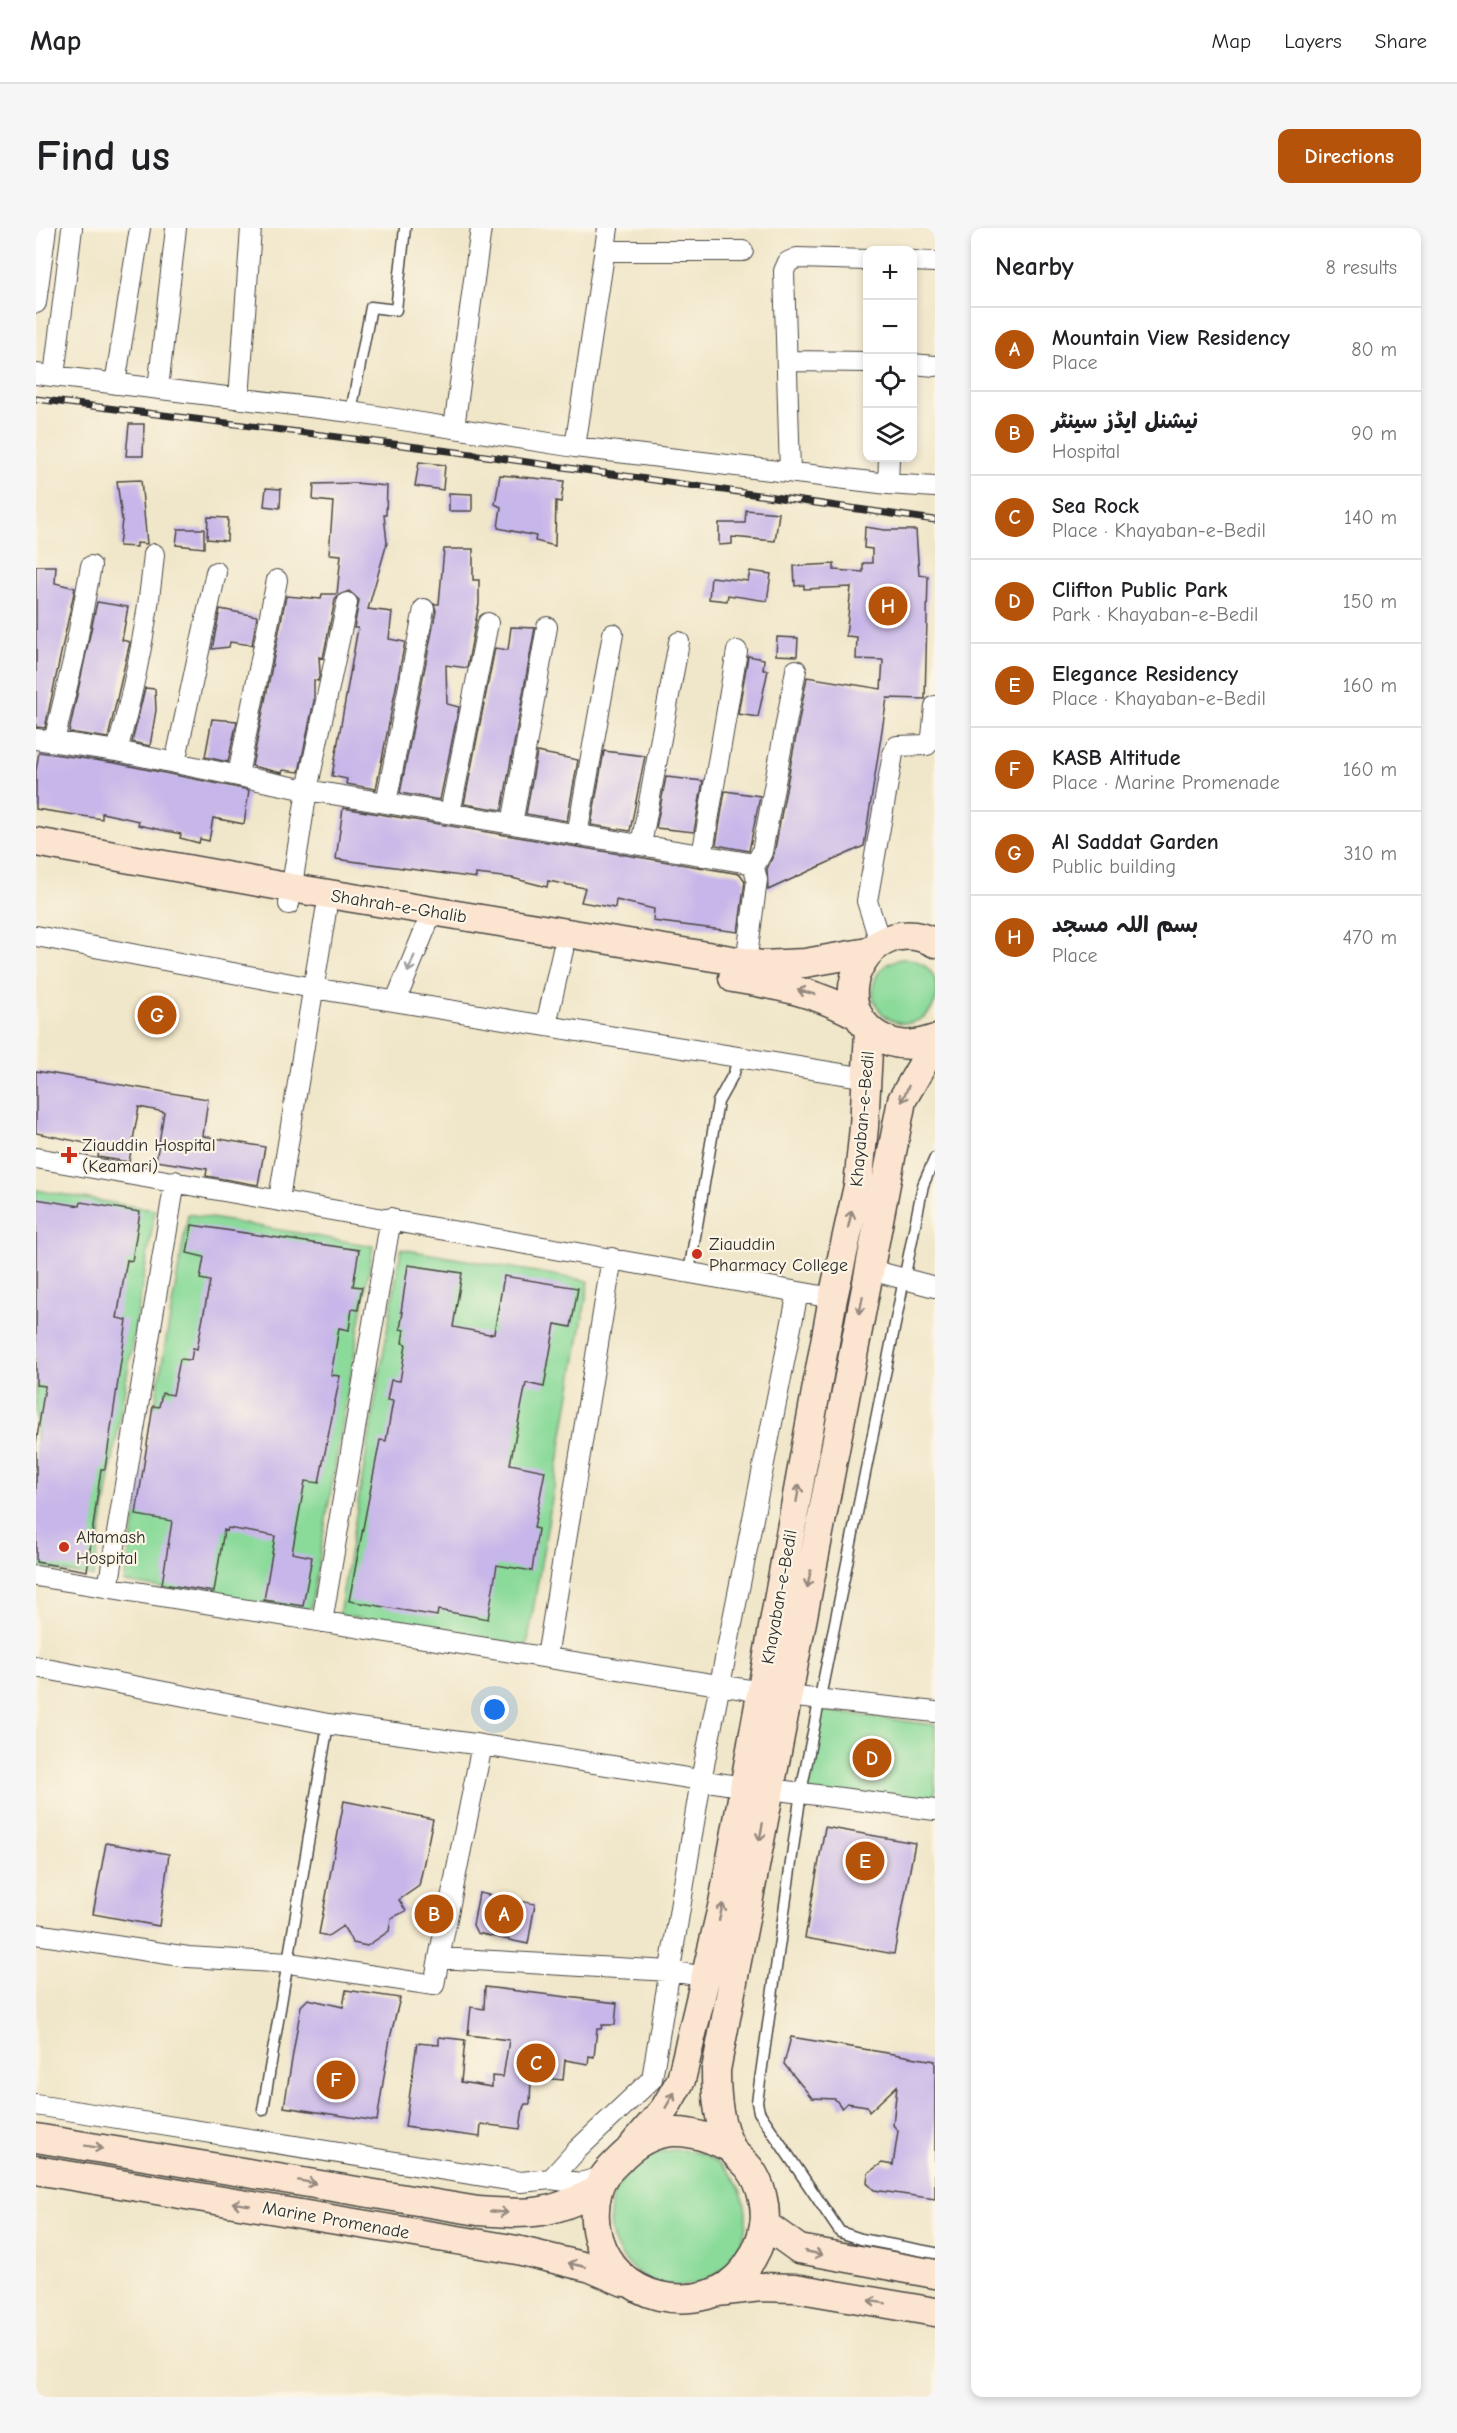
<!DOCTYPE html>
<meta charset="utf-8">
<style>
:root{--surface:#fff;--page:#f6f6f6;--text:#202124;--muted:#757577;--line:#e0e0e0;--accent:#b45309}
body{margin:0;font-family:"Comic Neue","Playpen Sans Arabic",sans-serif;background:var(--page);color:var(--text)}
.controls{position:absolute;right:18px;top:18px;display:grid;overflow:hidden;border-radius:12px;box-shadow:0 3px 9px #0003}
.controls button{width:54px;height:54px;display:grid;place-items:center;padding:0;border:0;border-bottom:2px solid var(--line);background:var(--surface);color:var(--text);font:30px sans-serif}
.you{position:absolute;left:459px;top:1482px;width:21px;height:21px;margin:-15px;border:4px solid #fff;border-radius:50%;background:#1a73e8;box-shadow:0 0 0 9px #1a73e833}
.badge{display:grid;place-items:center;width:39px;height:39px;border-radius:50%;background:var(--accent);color:#fff;font-size:20px;font-weight:700}
.pin{position:absolute;translate:-50% -50%;border:3px solid #fff;box-shadow:0 2px 6px #0006}
.list{margin:0;padding:0;list-style:none}
h2{display:flex;justify-content:space-between;align-items:center;height:78px;margin:0;padding:0 24px;font-size:26px}
h2 small{font-size:20px;font-weight:400;color:var(--muted)}
.list li{display:grid;grid-template-columns:39px 1fr auto;gap:18px;align-items:center;box-sizing:border-box;height:84px;padding:0 24px;border-top:2px solid var(--line)}
.list b{display:block;font-size:22px;white-space:nowrap}
.list p{margin:0;font-size:20px;white-space:nowrap;color:var(--muted)}
.list em{font-size:20px;font-style:normal;color:var(--muted)}
.icon{flex:none;width:33px;height:33px;fill:none;stroke:currentColor;stroke-width:2;stroke-linecap:round;stroke-linejoin:round}
.map{position:relative;flex:none;width:899px;height:2169px;overflow:hidden;border-radius:12px}
header{display:flex;align-items:center;gap:36px;box-sizing:border-box;height:84px;padding:0 30px;background:var(--surface);border-bottom:2px solid var(--line)}
header strong{font-size:28px}
nav{display:flex;gap:33px;margin-inline-start:auto;font-size:21px}
.intro{display:flex;align-items:center;justify-content:space-between;box-sizing:border-box;height:144px;padding:0 36px}
h1{margin:0;font-size:42px}
.button{padding:15px 27px;border-radius:12px;background:var(--accent);color:#fff;font-size:21px;font-weight:700}
main{display:flex;gap:36px;padding:0 36px}
aside{flex:1;background:var(--surface);border-radius:12px;box-shadow:0 3px 9px #0003}
.map>svg:first-child{display:block}
.green{fill:#8ada9a;stroke:#5a8262;stroke-width:1.5}
.building{fill:#c7b6e9}
.lines{fill:none;stroke-linecap:round;stroke-linejoin:round}
.lane-casing{stroke:#494743;stroke-width:13}
.street-casing{stroke:#494743;stroke-width:22}
.secondary-casing{stroke:#494743;stroke-width:31}
.lane{stroke:#fff;stroke-width:10}
.street{stroke:#fff;stroke-width:20}
.secondary{stroke:#fce5d0;stroke-width:28}
.rail-casing{stroke:#2b2b2b;stroke-width:7}
.rail{stroke:#fcf5e5;stroke-width:4.5;stroke-dasharray:14;stroke-linecap:butt}
.oneway{stroke:#a0a0a0}
.oneway2{stroke:#94887e}
.poi-dot{fill:#c8321e;stroke:#fcf5e5;stroke-width:2}
.labels{text-anchor:middle;stroke-width:4.5;stroke-linejoin:round;paint-order:stroke}
.street-label{font-size:18px;fill:#2b2b2b;stroke:#fcf5e5}
.poi-label{font-size:18px;fill:#2b2b2b;stroke:#fcf5e5;text-anchor:start}
</style>
<header>
<strong>Map</strong>
<nav><a>Map</a><a>Layers</a><a>Share</a></nav>
</header>
<div class="intro"><h1>Find us</h1><a class="button">Directions</a></div>
<main>
<div class="map">
<svg width="899" height="2169" viewBox="0 0 899 2169">
<rect width="100%" height="100%" fill="#fcf5e5"/>
<filter id="ink" filterUnits="userSpaceOnUse"><feTurbulence type="fractalNoise" baseFrequency=".0167" numOctaves="2"/><feDisplacementMap in="SourceGraphic" scale="12" xChannelSelector="R" yChannelSelector="G"/><feConvolveMatrix kernelMatrix="1 2 1 2 8 2 1 2 1" color-interpolation-filters="sRGB"/></filter>
<filter id="wash" filterUnits="userSpaceOnUse"><feTurbulence type="fractalNoise" baseFrequency=".008" numOctaves="4" result="noise"/><feDisplacementMap in="SourceGraphic" scale="24" xChannelSelector="R" yChannelSelector="G"/><feGaussianBlur stdDeviation="1.35" result="paint"/><feColorMatrix in="noise" values="0 0 0 0 0 0 0 0 0 0 0 0 0 0 0 0 0 1.4 0 .05"/><feComposite in="paint" operator="in"/></filter>
<g filter="url(#wash)">
<rect width="100%" height="100%" fill="#f0e6c9"/>
<path class="green" d="M837 763a32 32 0 1 1 64 0a32 32 0 1 1-64 0Z
M0,962L119,982L57,1349L0,1339Z
M152,986L337,1018L274,1385L88,1354Z
M365,1021L553,1053L491,1418L303,1387Z
M783,1482L899,1497V1581L765,1564Z
M574 1990a68 68 0 1 1 136 0a68 68 0 1 1-136 0Z"/>
<g id="blocks">
<path class="building" d="M93,196H108L107,228H90Z
M383,234L409,237L407,262L379,258Z
M464,247L528,253L525,274L520,273L519,318L499,313L500,308L462,300L465,279L459,276Z
M105,252L111,316L101,315V319L83,318L86,292L81,253Z
M319,255L351,258L350,287H348L351,315L332,381L356,384L353,411L369,414L340,561L310,556L311,551L296,548L322,400H318L323,372L313,363L303,367L299,372L287,430L283,429L284,445L282,453L278,452V473L263,544L247,542L246,545L216,538L250,368L285,371L286,366H301L305,327L293,326L297,274L277,272L278,256Z
M230,260L245,261L244,280L228,278Z
M413,265L436,266V283H413Z
M710,282L743,285L739,313L696,309V316L683,317V295H709Z
M172,289L192,290L191,313L171,311Z
M829,299L849,302H880L883,347L892,348L889,471L851,470L828,618L732,662L731,641L738,626L771,449L845,461L847,432L820,431L821,409L810,408L815,359L768,361V357L759,358L758,338L798,336V342L827,344V335H836V321L828,320Z
M142,301H168V320L140,317Z
M408,321H437V352H443V376L431,440L410,437L411,476L423,479L404,572L364,565L400,383L398,376H403Z
M0,338H20L19,355L39,360L9,500L0,499Z
M714,343L735,346L731,373L692,367L691,373L673,371L675,349L712,353Z
M61,374L92,379L86,412L94,414L72,510L33,504Z
M184,381L221,388L216,417L194,414L193,419L176,421Z
M475,399L499,400L466,582L428,576L459,420L472,422Z
M741,409L762,410L761,428L740,427Z
M712,428L728,431L727,442H732L722,489L702,486Z
M109,460L119,461L120,482L114,518L96,514Z
M176,491L201,493L192,534L169,529Z
M568,523L609,528L594,603L555,597Z
M3,524L79,535L213,562L208,596L177,590L173,613L164,611L163,615L144,610L145,606L102,597L103,593L66,585V591L0,581V543Z
M501,524L542,532L531,593L490,586Z
M630,549L667,553L658,604L620,600Z
M689,563L724,568L713,623L680,617Z
M307,580L704,646L709,653L702,704L617,693L618,681L580,672L579,680L545,674L549,660L512,653L511,659L476,650L440,646V650L300,631Z
M0,843L172,871L167,908L229,919L222,957L170,948L171,941L120,933L128,884L103,879L93,934L62,929L64,918L0,905Z
M0,971L44,978L45,974L104,984L96,1033L91,1032L81,1090L91,1092L69,1241H65L51,1343L0,1334V1216L9,1158L0,1157Z
M156,997L323,1022L317,1058L326,1059L322,1082L316,1081L313,1102L303,1100L295,1147L304,1148L283,1255L269,1253L256,1325L276,1329L267,1378L228,1372L239,1308L192,1300L191,1303L188,1302L178,1364L126,1356L136,1293L100,1287L117,1178L123,1179L126,1165L137,1167L144,1131L155,1132L157,1120L161,1121L174,1053L164,1051L168,1029L151,1025Z
M372,1037L426,1045L417,1099L453,1106L458,1105L468,1048L542,1060L535,1099L519,1096L508,1159L490,1155L474,1236L509,1243L498,1300L502,1301L496,1343L461,1337L452,1391L402,1382L401,1388L313,1373L344,1212L350,1213L357,1173L351,1172L355,1152L364,1153L370,1116L366,1115L368,1102L364,1101L367,1084H365Z
M308,1573L397,1591L383,1658L363,1672L370,1683L355,1690L353,1703L331,1718L317,1715L307,1698L292,1708L283,1706Z
M789,1599L879,1615L858,1726L769,1710Z
M70,1615L133,1626L123,1698L57,1686Z
M443,1665L499,1676L492,1716L441,1705L437,1697Z
M449,1759L581,1775L579,1797H566L565,1801H561L558,1829L553,1828L552,1836L529,1832L527,1852L495,1849L494,1876H489L487,1880L484,1901L445,1896L444,1909L369,1899L381,1815L403,1817V1809L429,1812L425,1854L456,1859V1848L467,1849L473,1812L432,1807L435,1779L448,1781Z
M310,1762L364,1770L354,1810L341,1893L248,1879L265,1778L272,1771L307,1779Z
M755,1809L899,1833V1971L838,1962L831,1955L832,1945L846,1935L857,1937L862,1903L857,1897L861,1858L833,1884L831,1878L811,1875L806,1880L799,1871L776,1870L748,1836Z"/>
</g>
</g>
<g filter="url(#ink)">
<use href="#blocks" fill-opacity="0" stroke="#494743" stroke-width="1.5"/>
<g class="lines">
<defs>
<path id="lane" d="M315,184L335,79L360,82L369,0
M899,930L887,957L765,1564L721,1874L723,1884L804,2004L825,2011L899,2025
M653,1044L682,874L698,845L702,829
M227,1882L292,1496"/>
<path id="street" d="M568,23H707
M876,33L899,34
M0,75L10,0
M752,133L832,134
M876,136L899,138
M0,146L315,184L539,219L852,256L899,259
M18,148L36,0
M79,156L104,0
M122,161L140,0
M203,171L215,0
M418,200L445,0
M539,219L572,0
M754,244L748,43L752,34L761,30L832,32
M852,256L853,230
M0,511L81,523L271,562L713,635L718,639L721,652L710,735
M18,513L38,429L55,338
M81,523C99,457 112,394 118,326
M139,535L180,344
M202,547L241,352
M350,575L388,381
M414,585L452,395
M476,596L511,399
M541,607L577,406
M605,617L643,414
M666,628L701,423
M718,639L726,624L760,442
M253,676L271,562L311,375
M0,708L277,760L831,850
M844,714L831,673L857,526L861,518L891,517L896,509L899,478
M360,772L390,699
M510,797L527,722
M0,930L797,1070
M243,971L290,683
M831,1041L899,1059
M0,1348L751,1468L899,1484
M72,1360L139,953
M286,1394L355,990
M511,1429L576,1030
M0,1439L292,1496L446,1517L708,1559
M734,1561L899,1582
M0,1706L152,1729L253,1735L398,1757L403,1730L634,1743L670,1749
M403,1730L446,1517
M0,1877L485,1954L515,1951L541,1922L616,1851L665,1552L762,1064
M515,1951L544,1955L566,1949"/>
<path id="secondary" d="M0,614L256,660L726,737L769,735L832,724
M899,715C836,681 784,772 842,808C862,820 878,818 899,811
M697,750C745,758 780,764 823,788
M0,1910L442,1983C496,1987 513,1987 562,1962
M599,1915L629,1880L645,1852L687,1675L797,1070L822,958L828,899L833,803
M696,1921C653,1898 618,1895 582,1933C573,1942 565,1949 562,1962C544,2031 604,2085 671,2067C702,2058 723,2028 728,1997C731,1980 725,1955 714,1941C709,1934 700,1928 696,1921C682,1896 680,1869 680,1842L866,872L899,815
M0,1942L481,2022L555,2040L588,2054
M728,1996L763,2021L899,2046
M681,2064L725,2059L759,2060L899,2084"/>
</defs>
<use href="#lane" class="lane-casing"/>
<use href="#street" class="street-casing"/>
<use href="#secondary" class="secondary-casing"/>
<use href="#lane" class="lane"/>
<use href="#street" class="street"/>
<use href="#secondary" class="secondary"/>
<defs>
<path id="rail" d="M0,171L421,224L899,292"/>
</defs>
<use href="#rail" class="rail-casing"/>
<use href="#rail" class="rail"/>
</g>
<defs><path id="oneway-shaft" d="M-6 0H5M1.5-3L5.5 0L1.5 3" fill="none" stroke-width="1.6" stroke-linecap="round" stroke-linejoin="round" transform="scale(1.5)"/></defs>
<use class="oneway" href="#oneway-shaft" transform="translate(375 736) rotate(112)"/>
<g class="oneway2">
<use href="#oneway-shaft" transform="translate(770 764) rotate(-165)"/>
<use href="#oneway-shaft" transform="translate(869 866) rotate(114)"/>
<use href="#oneway-shaft" transform="translate(814 991) rotate(-78)"/>
<use href="#oneway-shaft" transform="translate(825 1077) rotate(101)"/>
<use href="#oneway-shaft" transform="translate(762 1265) rotate(-80)"/>
<use href="#oneway-shaft" transform="translate(773 1351) rotate(101)"/>
<use href="#oneway-shaft" transform="translate(725 1604) rotate(101)"/>
<use href="#oneway-shaft" transform="translate(685 1684) rotate(-77)"/>
<use href="#oneway-shaft" transform="translate(634 1872) rotate(-60)"/>
<use href="#oneway-shaft" transform="translate(58 1919) rotate(9)"/>
<use href="#oneway-shaft" transform="translate(271 1954) rotate(10)"/>
<use href="#oneway-shaft" transform="translate(205 1976) rotate(-171)"/>
<use href="#oneway-shaft" transform="translate(463 1984) rotate(5)"/>
<use href="#oneway-shaft" transform="translate(778 2025) rotate(13)"/>
<use href="#oneway-shaft" transform="translate(541 2037) rotate(-167)"/>
<use href="#oneway-shaft" transform="translate(841 2074) rotate(-171)"/>
</g>
</g>
<g class="poi-dot">
<path d="M30 918h6v6h6v6h-6v6h-6v-6h-6v-6h6z"/>
<circle cx="661" cy="1026" r="6"/>
<circle cx="28" cy="1319" r="6"/>
</g>
<g class="labels">
<g class="street-label">
<text transform="translate(363 678) rotate(9)" y="6">Shahrah-e-Ghalib</text>
<text transform="translate(826 891) rotate(-85)" y="6">Khayaban-e-Bedil</text>
<text transform="translate(743 1369) rotate(-80)" y="6">Khayaban-e-Bedil</text>
<text transform="translate(300 1992) rotate(10)" y="6">Marine Promenade</text>
</g>
<g class="poi-label">
<text x="46" y="923">Ziauddin Hospital<tspan x="46" dy="21">(Keamari)</tspan></text>
<text x="673" y="1022">Ziauddin<tspan x="673" dy="21">Pharmacy College</tspan></text>
<text x="40" y="1315">Altamash<tspan x="40" dy="21">Hospital</tspan></text>
</g>
</g>
</svg>
<div class="controls">
<button>+</button>
<button>−</button>
<button><svg class="icon" aria-label="locate" viewBox="0 0 24 24"><circle cx="12" cy="12" r="6"/><path d="M12 2v4M12 18v4M2 12h4M18 12h4"/></svg></button>
<button><svg class="icon" aria-label="layers" viewBox="0 0 24 24"><path d="M12 4l9 5-9 5-9-5zM3 14l9 5 9-5"/></svg></button>
</div>
<div class="you"></div>
<div class="pin badge" style="left:468px;top:1686px">A</div>
<div class="pin badge" style="left:398px;top:1686px">B</div>
<div class="pin badge" style="left:500px;top:1835px">C</div>
<div class="pin badge" style="left:836px;top:1530px">D</div>
<div class="pin badge" style="left:829px;top:1633px">E</div>
<div class="pin badge" style="left:300px;top:1852px">F</div>
<div class="pin badge" style="left:121px;top:787px">G</div>
<div class="pin badge" style="left:852px;top:378px">H</div>
</div>
<aside>
<h2>Nearby<small>8 results</small></h2>
<ul class="list">
<li><span class="badge">A</span><div><b>Mountain View Residency</b><p>Place</p></div><em>80 m</em></li>
<li><span class="badge">B</span><div><b>نیشنل ایڈز سینٹر</b><p>Hospital</p></div><em>90 m</em></li>
<li><span class="badge">C</span><div><b>Sea Rock</b><p>Place · Khayaban-e-Bedil</p></div><em>140 m</em></li>
<li><span class="badge">D</span><div><b>Clifton Public Park</b><p>Park · Khayaban-e-Bedil</p></div><em>150 m</em></li>
<li><span class="badge">E</span><div><b>Elegance Residency</b><p>Place · Khayaban-e-Bedil</p></div><em>160 m</em></li>
<li><span class="badge">F</span><div><b>KASB Altitude</b><p>Place · Marine Promenade</p></div><em>160 m</em></li>
<li><span class="badge">G</span><div><b>Al Saddat Garden</b><p>Public building</p></div><em>310 m</em></li>
<li><span class="badge">H</span><div><b>بسم اللہ مسجد</b><p>Place</p></div><em>470 m</em></li>
</ul>
</aside>
</main>
